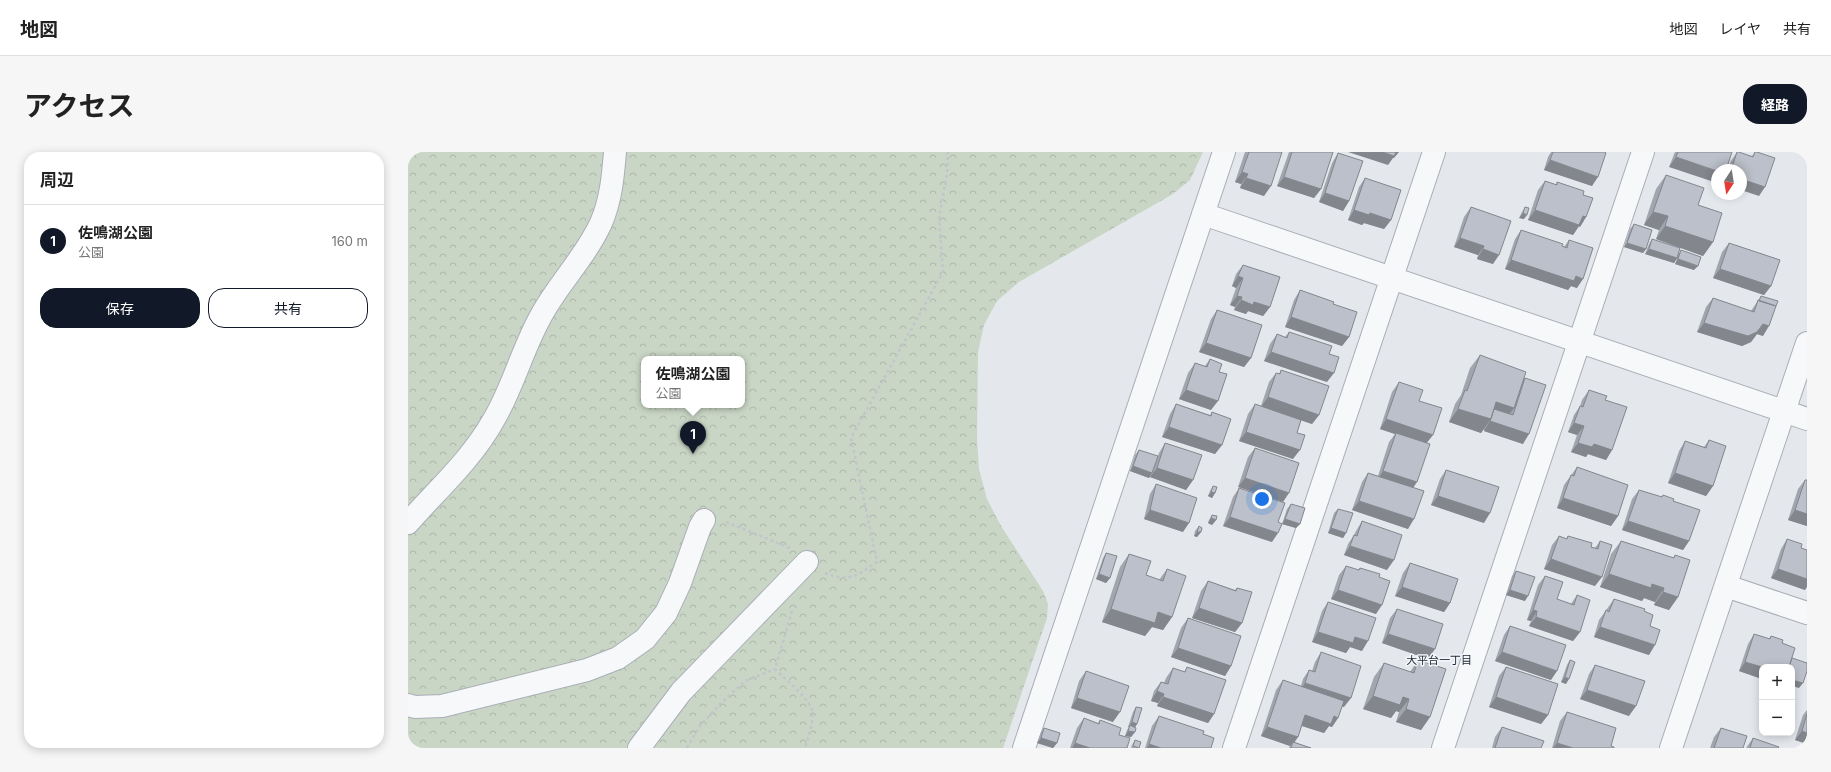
<!DOCTYPE html>
<html lang="ja">
<meta charset="utf-8">
<style>
:root{--surface:#fff;--page:#f6f6f6;--text:#222;--muted:#767676;--line:#e0e0e0;--accent:#111827}
body{margin:0;font-family:Inter,"Noto Sans JP",sans-serif;background:var(--page);color:var(--text)}
.controls{position:absolute;right:12px;bottom:12px;display:grid;overflow:hidden;border-radius:8px;box-shadow:0 2px 10px #0003}
.controls button{width:36px;height:36px;display:grid;place-items:center;padding:0;border:0;border-bottom:1px solid var(--line);background:var(--surface);color:var(--text);font:20px sans-serif}
.compass{position:absolute;left:1303px;top:12px;width:36px;height:36px;border-radius:50%;background:var(--surface);box-shadow:0 2px 10px #0003;rotate:192deg}
.you{position:absolute;left:854px;top:347px;width:14px;height:14px;margin:-10px;border:3px solid #fff;border-radius:50%;background:#1a73e8;box-shadow:0 0 0 6px #1a73e833}
.badge{display:grid;place-items:center;width:26px;height:26px;border-radius:50%;background:var(--accent);color:#fff;font-size:13px;font-weight:700}
.pin{position:absolute;translate:-50% -33px;filter:drop-shadow(0 1px 2px #0008)}
.pin::after{content:'';position:absolute;top:21px;width:14px;height:12px;background:inherit;clip-path:polygon(0 0,100% 0,50% 100%)}
.popup{position:absolute;left:233px;top:204px;width:104px;height:52px;box-sizing:border-box;display:grid;place-content:center;border-radius:8px;background:var(--surface);filter:drop-shadow(0 1px 3px #0005);font-size:13px;white-space:nowrap;color:var(--muted)}
.popup b{font-size:15px;color:var(--text)}
.popup::after{content:'';position:absolute;left:50%;top:100%;margin-left:-8px;border:8px solid transparent;border-top-color:var(--surface)}
.list{margin:0;padding:0;list-style:none}
h2{display:flex;justify-content:space-between;align-items:center;height:52px;margin:0;padding:0 16px;font-size:17px}
h2 small{font-size:13px;font-weight:400;color:var(--muted)}
.list li{display:grid;grid-template-columns:26px 1fr auto;gap:12px;align-items:center;box-sizing:border-box;height:72px;padding:0 16px;border-top:1px solid var(--line)}
.list b{display:block;font-size:15px;white-space:nowrap}
.list p{margin:0;font-size:13px;white-space:nowrap;color:var(--muted)}
.list em{font-size:13px;font-style:normal;color:var(--muted)}
.actions{display:flex;gap:8px;padding:12px 16px}
.actions a{flex:1;padding:9px 0;border:1px solid var(--accent);border-radius:16px;text-align:center;font-size:14px;color:var(--accent)}
.actions .main{background:var(--accent);color:#fff}
.map{position:relative;flex:none;width:1399px;height:596px;overflow:hidden;border-radius:16px}
header{display:flex;align-items:center;gap:24px;box-sizing:border-box;height:56px;padding:0 20px;background:var(--surface);border-bottom:1px solid var(--line)}
header strong{font-size:19px}
nav{display:flex;gap:22px;margin-inline-start:auto;font-size:14px}
.intro{display:flex;align-items:center;justify-content:space-between;box-sizing:border-box;height:96px;padding:0 24px}
h1{margin:0;font-size:28px}
.button{padding:10px 18px;border-radius:16px;background:var(--accent);color:#fff;font-size:14px;font-weight:700}
main{display:flex;gap:24px;padding:0 24px}
aside{flex:1;background:var(--surface);border-radius:16px;box-shadow:0 2px 10px #0003}
.map>svg:first-child{display:block}
.park{fill:url(#park-crowns);fill-rule:evenodd}
.lines{fill:none;stroke-linecap:round;stroke-linejoin:round}
.minor-casing{stroke:#a9aeb7;stroke-width:24}
.path{stroke:#c2c5cb;stroke-width:2.5;stroke-dasharray:3 3;stroke-linecap:butt}
.minor{stroke:#f7f8fa;stroke-width:22}
.wall{fill:#a1a5ae}
.shaded-wall{fill:#83868d}
.building{fill:#bbc0ca;stroke:#83868d}
.labels{text-anchor:middle;stroke-width:3;stroke-linejoin:round;paint-order:stroke}
.neighbourhood-label{font-size:11px;fill:#1d2536;stroke:#f4f6f9}
</style>
<header>
<strong>地図</strong>
<nav><a>地図</a><a>レイヤ</a><a>共有</a></nav>
</header>
<div class="intro"><h1>アクセス</h1><a class="button">経路</a></div>
<main>
<aside>
<h2>周辺<small></small></h2>
<ul class="list">
<li><span class="badge">1</span><div><b>佐鳴湖公園</b><p>公園</p></div><em>160 m</em></li>
</ul>
<div class="actions"><a class="main">保存</a><a>共有</a></div>
</aside>
<div class="map">
<svg width="1399" height="596" viewBox="0 0 1399 596">
<defs>
<pattern id="park-crowns" width="20" height="18" patternUnits="userSpaceOnUse"><rect width="20" height="18" fill="#c9d6c5"/><path d="M2 6a3 3 0 1 1 6 0M12 15a3 3 0 1 1 6 0" fill="none" stroke="#adb8ab"/></pattern>
</defs>
<rect width="100%" height="100%" fill="#e4e7ec"/>
<path class="park" d="M0,0H795L782,28L765,42L611,130L589,149L576,173L570,200L569,287L571,317L579,347L593,374L635,439L640,452L639,466L595,596H0ZM236,207H334V253H236Z"/>
<g class="lines">
<defs>
<path id="minor" d="M795,62L1399,267
M0,371C29,338 63,308 85,269C105,236 114,197 134,162C151,131 178,104 193,71C203,48 205,24 207,0
M1318,434L1399,461
M0,553L7,555L34,554L179,518L210,506L237,487L258,461L272,431L292,375L296,368
M231,596L273,540L399,410
M616,596L816,0
M826,596L1026,0
M1035,596L1235,0
M1263,596L1399,191"/>
</defs>
<use href="#minor" class="minor-casing"/>
<path class="path" d="M318,370L382,396
M417,421C442,431 449,423 469,410L443,286L535,120L531,66L539,22L540,0
M384,459L367,517C376,526 402,547 404,559C406,571 400,585 397,596
M279,596L291,575L313,551L337,529L367,517"/>
<use href="#minor" class="minor"/>
</g>
<path class="wall" d="M837,0H874L856,44L832,36L833,32L827,30Z
M881,0H925L913,37L906,46L869,34Z
M1143,0H1197L1184,34L1136,18L1140,5Z
M1267,0H1324L1261,15Z
M1329,0L1344,4L1347,0L1351,44L1333,18H1319L1323,9Z
M930,1L941,49L935,59L911,50L924,11Z
M1258,23L1290,53L1305,90L1295,104L1248,87L1251,78L1236,73L1248,37Z
M957,26L983,68L976,77L956,71L954,73L940,68L951,35Z
M1137,29L1148,33L1149,30L1175,43L1178,65L1172,75L1171,74L1165,83L1120,68L1130,38Z
M1063,55L1085,112L1069,107L1070,103L1046,95L1056,65Z
M1117,55L1116,67L1111,66L1114,60Z
M1226,72L1238,97L1235,101L1216,95L1222,77Z
M1113,78L1156,95L1161,88L1169,136L1163,134L1160,138L1097,117L1107,87Z
M1244,87L1270,103L1273,98L1286,118L1267,112L1269,107L1266,111L1237,102L1241,92Z
M1321,91L1363,134L1356,143L1305,126L1314,100Z
M835,113L862,155L855,164L840,159L838,162L826,158L827,155L822,153L828,136L824,134L828,122Z
M892,138L925,152L941,185L934,194L877,175L886,148Z
M1353,144L1355,184L1349,182L1343,190L1334,194L1289,180L1298,155L1305,146L1343,159Z
M809,158L843,206L836,215L791,200L803,167Z
M881,180L919,230L856,209L862,192L869,182L877,185Z
M1072,203L1115,229L1117,226L1115,292L1076,279V277L1073,281L1041,270L1047,252L1053,243L1062,216Z
M802,207L803,258L771,247L780,221L787,211L797,214Z
M873,218L911,263L904,272L893,268L889,281L885,307L831,289L840,262L847,252L853,254L861,230L868,221L871,222Z
M991,230L1011,249L1019,291L1005,336L1000,377L944,358L954,330L960,321L970,324L981,290L987,282L972,277L984,240Z
M1181,238L1197,248L1204,298L1198,308L1180,302L1178,305L1163,300L1169,283L1160,280L1166,263L1172,254L1174,248Z
M768,252L802,263L804,260L814,293L807,302L754,285L762,262Z
M1301,288L1305,334L1298,344L1260,331L1271,299L1277,289L1296,295Z
M757,291L785,328L778,338L742,325L744,321L741,326L722,319L727,303L731,298L746,315L751,301Z
M847,296L881,341L830,335L840,305Z
M1169,315L1210,364L1203,374L1149,356L1156,333Z
M1038,318L1076,371L1023,353L1032,327Z
M1397,328L1399,374L1380,368L1390,337Z
M748,332L775,380L736,367L742,342Z
M805,334L807,341L804,346L800,344L802,339Z
M831,336L864,390L815,374L825,345Z
M1231,338L1253,345L1255,343L1265,349L1281,389L1275,398L1214,378L1224,347Z
M883,352L892,372L888,376L874,372L879,357Z
M930,357L938,381L935,386L920,381L926,361Z
M804,363L808,368L804,373L800,371L801,368Z
M954,369L979,418L936,403L940,392L946,383L948,379Z
M791,374L793,380L789,385L786,384L787,379Z
M1151,384L1158,387L1160,384L1183,395L1187,396L1192,389L1187,434L1136,417L1144,393Z
M1379,387L1393,396L1397,438L1363,426L1373,397Z
M1213,389L1265,406L1267,403L1270,445L1261,458L1246,453L1247,450L1236,446L1234,449L1192,435L1203,402Z
M698,401L702,426L698,431L688,427L695,406Z
M721,402L738,423L751,428L759,417L764,465L755,478L744,475L737,484L694,470L712,415Z
M1002,411L1042,451L1036,460L987,444L995,421Z
M938,414L950,418L952,416L971,425L968,462L923,447L931,423Z
M1108,419L1117,449L1098,443L1104,424Z
M1137,424L1149,447L1163,452L1169,443L1172,480L1165,489L1121,474L1123,469L1119,468L1130,433Z
M800,429L827,438L829,436L834,471L827,480L784,466L793,439Z
M1206,447L1236,459L1242,474L1241,503L1186,485L1191,468Z
M920,450L954,499L942,495L938,501L904,490L914,459Z
M989,457L1020,507L974,491L982,466Z
M780,466L823,514L817,524L763,505L773,476Z
M1102,474L1143,528L1087,509L1096,483Z
M1346,482L1361,487L1363,484L1374,491L1383,507L1391,536L1384,515H1354V527L1331,519L1340,492Z
M913,500L936,555H934L930,566L924,575L921,574L916,581L894,574L890,585L886,590L903,596H881L882,594L853,584L868,538L875,528L893,534L895,527L901,518L904,519L907,510Z
M1010,508L1022,565L1013,578L988,570L991,560L988,559L983,566L955,557L966,525L976,511L1002,520Z
M1162,508L1158,532L1153,530L1159,513Z
M1187,513L1221,564L1172,547L1181,522Z
M779,515L806,562L800,571L749,554L750,551L743,549L746,539L753,530L756,531L758,526L765,516L776,520Z
M1098,515L1140,563L1133,572L1081,555L1091,524Z
M678,519L705,570L663,556L671,529Z
M728,555L729,572L727,575V580L723,585L717,584L719,578L721,575H720L725,560Z
M1399,558V592L1387,588L1395,563Z
M1159,560L1203,594L1206,596H1144L1152,569Z
M751,564L795,582L803,596H737L744,574Z
M676,566L690,571L692,568L711,583L719,596H662L669,576Z
M1094,575L1133,596H1084L1087,585Z
M636,576L649,591L645,596L629,591L633,580Z
M1313,576L1335,596H1302L1306,585Z
M1345,586L1370,596H1338Z
M727,588L731,596H723L724,593Z"/>
<path class="shaded-wall" d="M940,0H991L986,6H985L980,13Z
M1268,5L1309,19V31L1261,15Z
M1142,8L1190,25L1184,34L1136,18Z
M834,20L840,22L833,32L827,30Z
M876,25L913,37L906,46L869,34Z
M838,26L863,34L856,44L832,36Z
M1333,27L1357,35L1351,44L1333,38Z
M917,41L941,49L935,59L911,50Z
M946,58L962,61L983,68L976,77L956,71L954,73L940,68Z
M1127,58L1175,64L1178,65L1172,75L1171,74L1165,83L1120,68Z
M1245,60L1260,64L1251,78L1236,73Z
M1115,61L1119,63L1116,67L1111,66Z
M1257,74L1305,90L1295,104L1248,87Z
M1052,86L1076,94L1070,103L1046,95Z
M1219,91L1238,97L1235,101L1216,95Z
M1075,97L1091,103L1085,112L1069,107Z
M1241,97L1269,106L1266,111L1237,102Z
M1270,107L1290,114L1286,118L1267,112Z
M1103,108L1168,124L1175,127L1169,136L1163,134L1160,138L1097,117Z
M1312,117L1363,134L1356,143L1305,126Z
M830,124L835,126L828,136L824,134Z
M829,144L834,145L827,155L822,153Z
M833,148L846,150L862,155L855,164L840,159L838,162L826,158Z
M883,165L941,185L934,194L877,175Z
M1296,171L1355,172L1361,174L1355,184L1349,182L1343,190L1334,194L1289,180Z
M798,191L843,206L836,215L791,200Z
M863,200L926,221L919,230L856,209Z
M778,238L810,249L803,258L771,247Z
M860,245L911,263L904,272L853,255Z
M1088,250L1106,256L1096,269L1084,265Z
M1050,257L1083,267L1073,281L1041,270Z
M978,267L1025,283L1018,292L988,281L987,282L972,277Z
M1082,269L1121,282L1115,292L1076,279Z
M1166,271L1176,274L1169,283L1160,280Z
M761,275L814,293L807,302L754,285Z
M838,280L892,298L885,307L831,289Z
M1170,291L1186,292L1204,298L1198,308L1180,302L1178,305L1163,300Z
M725,314L744,321L741,326L722,319Z
M749,316L785,328L778,338L742,325Z
M975,319L1009,330L1003,339L969,328Z
M1267,321L1305,334L1298,344L1260,331Z
M837,326L881,341L875,350L830,335Z
M803,340L807,341L804,346L800,344Z
M1030,344L1082,361L1076,371L1023,353Z
M1155,346L1210,364L1203,374L1149,356Z
M951,349L1006,367L1000,377L944,358Z
M742,358L781,371L775,380L736,367Z
M1387,358L1399,362V374L1380,368Z
M822,365L870,381L864,390L815,374Z
M803,366L808,368L804,373L800,371Z
M877,367L892,372L888,376L874,372Z
M1220,369L1281,389L1275,398L1214,378Z
M923,376L938,381L935,386L920,381Z
M789,380H793L789,385L786,384Z
M942,394L986,408L979,418L936,403Z
M1143,407L1194,425L1187,434L1136,417Z
M1370,417L1399,427V435L1397,438L1363,426Z
M691,422L702,426L698,431L688,427Z
M1201,422L1244,432L1256,436L1247,450L1236,446L1234,449L1192,435Z
M994,435L1042,451L1036,460L987,444Z
M930,438L974,453L968,462L923,447Z
M1102,438L1120,444L1117,449L1098,443Z
M1255,440L1270,445L1261,458L1246,453Z
M791,456L834,471L827,480L784,466Z
M703,457L750,460L764,465L755,478L744,475L737,484L694,470Z
M1125,458L1129,459L1123,469L1119,468Z
M1128,465L1172,480L1165,489L1121,474Z
M1192,475L1247,493L1241,503L1186,485Z
M910,480L947,485L960,489L954,499L942,495L938,501L904,490Z
M980,482L1027,497L1020,507L974,491Z
M770,496L823,514L817,524L763,505Z
M1094,500L1149,519L1143,528L1087,509Z
M1337,510L1354,515V527L1331,519Z
M1157,525L1161,527L1158,532L1153,530Z
M1384,528L1395,531L1391,536L1384,534Z
M897,531L943,546L936,555L891,540Z
M1179,538L1228,554L1221,564L1172,547Z
M749,539L756,542L750,551L743,549Z
M965,544L995,545L1001,547L991,560L988,559L983,566L955,557Z
M755,545L806,562L800,571L749,554Z
M1088,545L1140,563L1133,572L1081,555Z
M669,546L712,560L705,570L663,556Z
M998,557L1022,565L1013,578L988,570Z
M897,563L926,564L930,566L924,575L921,574L916,581L891,573Z
M724,570L729,572L726,577L722,573L721,575H720Z
M859,575L890,585L884,594L885,590L882,594L853,584Z
M720,579L727,580L723,585L717,584Z
M1394,579L1399,581V592L1387,588Z
M633,586L649,591L645,596L629,591Z
M667,591L682,596H664Z
M1149,591L1165,596H1145Z
M741,592L753,596H739Z"/>
<path class="building" d="M841,0H874L863,34L838,26L840,22L834,20Z
M884,0H925L913,37L876,25Z
M974,0H988L986,4Z
M1145,0H1197L1198,1L1190,25L1142,8Z
M1270,0H1324L1318,18H1309V19L1268,5Z
M1329,0H1331L1345,5L1347,0H1349L1367,6L1357,35L1333,27V18H1323Z
M930,1L955,9L941,49L917,41Z
M1258,23L1296,36L1290,53L1314,61L1305,90L1257,74L1260,64L1245,60Z
M957,26L993,38L983,68L962,61L961,63L946,58Z
M1137,29L1149,33V30L1176,39L1175,43L1185,46L1178,65L1175,64L1171,73L1127,58Z
M1063,55L1103,69L1091,103L1075,97L1076,94L1052,86Z
M1117,55L1121,56L1119,63L1115,61Z
M1226,72L1244,78L1238,97L1219,91Z
M1113,78L1155,92L1154,94L1159,96L1161,88L1185,96L1175,127L1168,124L1166,129L1103,108Z
M1244,87L1272,96L1269,106L1241,97Z
M1321,91L1372,108L1363,134L1312,117Z
M1273,98L1293,105L1290,114L1270,107Z
M835,113L872,125L862,155L846,150L845,153L833,148L834,145L829,144L835,126L830,124Z
M892,138L926,150L925,152L949,160L941,185L883,165Z
M1353,144L1370,149L1368,154L1351,149Z
M1305,146L1346,160L1350,148L1368,154L1361,174L1355,172L1349,180L1340,184L1296,171Z
M809,158L854,173L843,206L798,191Z
M881,180L924,194L921,202L931,205L926,221L863,200L869,182L879,186Z
M1072,203L1118,220L1106,256L1088,250L1083,267L1050,257L1057,238L1059,239Z
M802,207L814,212L811,220L819,222L810,249L778,238L787,211L799,215Z
M873,218L921,234L911,263L860,245L868,221L872,222Z
M1117,226L1138,233L1121,282L1082,269L1086,257L1105,263Z
M991,230L1015,238L1011,249L1034,256L1025,283L978,267Z
M1181,238L1199,244L1197,248L1219,255L1204,298L1186,292L1184,295L1170,291L1176,274L1166,271L1172,254L1175,255Z
M768,252L803,264L804,260L823,267L814,293L761,275Z
M847,252L893,268L889,281L897,283L892,298L838,280Z
M988,281L1022,292L1009,330L975,319Z
M1301,288L1318,294L1305,334L1267,321L1277,289L1298,296Z
M757,291L794,303L785,328L749,316Z
M847,296L891,311L881,341L837,326Z
M731,298L750,304L744,321L725,314Z
M1169,315L1220,333L1210,364L1155,346L1163,323L1166,324Z
M1038,318L1091,335L1082,361L1030,344Z
M960,321L1016,339L1006,367L951,349Z
M1397,328H1399V362L1387,358Z
M748,332L789,346L781,371L742,358Z
M805,334L809,335L807,341L803,340Z
M831,336L877,351L870,370L874,372L870,381L822,365Z
M1231,338L1254,345L1255,343L1266,347L1265,349L1292,358L1281,389L1220,369Z
M883,352L897,356L892,372L877,367Z
M930,357L945,361L938,381L923,376Z
M804,363L809,364L808,368L803,366Z
M954,369L994,383L986,408L942,394L946,383L949,384Z
M791,374L794,376L793,380H789Z
M1151,384L1159,387L1160,384L1184,391L1183,395L1190,397L1192,389L1204,393L1194,425L1143,407Z
M1379,387L1394,392L1393,396L1399,398V427L1370,417Z
M1213,389L1266,406L1267,403L1282,408L1270,445L1255,440L1256,436L1244,432L1243,436L1201,422Z
M698,401L709,404L702,426L691,422Z
M721,402L743,409L738,423L755,429L759,417L778,424L764,465L750,460L747,471L703,457Z
M1002,411L1050,427L1042,451L994,435Z
M938,414L951,418L952,416L972,422L971,425L982,429L974,453L930,438Z
M1108,419L1127,425L1120,444L1102,438Z
M1137,424L1155,430L1149,447L1166,453L1169,443L1182,448L1172,480L1128,465L1129,459L1125,458Z
M800,429L828,439L829,436L844,440L834,471L791,456Z
M1206,447L1237,457L1236,459L1245,463L1242,474L1252,478L1247,493L1192,475L1198,458L1201,460Z
M920,450L968,466L960,489L947,485L945,491L910,480Z
M989,457L1035,472L1027,497L980,482Z
M780,466L833,484L823,514L770,496Z
M1102,474L1158,493L1149,519L1094,500Z
M1346,482L1362,487L1363,484L1375,488L1374,491L1387,496L1381,515H1354L1337,510Z
M913,500L953,514L943,546L897,531L901,518L907,520Z
M1384,506L1399,511V519L1395,531L1384,528V515H1381Z
M1010,508L1038,517L1022,565L998,557L1001,547L995,545L992,553L965,544L976,511L1006,521Z
M1162,508L1167,510L1161,527L1157,525Z
M1187,513L1237,529L1228,554L1179,538Z
M779,515L818,528L806,562L755,545L756,542L749,539L753,530L760,532L765,516L777,520Z
M1098,515L1150,532L1140,563L1088,545Z
M678,519L721,534L712,560L669,546Z
M875,528L936,549L930,566L926,564L923,572L897,563L890,585L859,575Z
M728,555L734,556L729,572L724,570Z
M1159,560L1208,576L1203,594L1206,595V596H1165L1149,591Z
M1399,562V581L1394,579Z
M751,564L796,579L795,582L806,586L803,596H753L741,592Z
M676,566L691,572L692,568L713,576L711,583L722,586L719,596H682L667,591Z
M722,573L728,576L727,580L720,579Z
M1094,575L1136,589L1133,596H1087Z
M636,576L652,581L649,591L633,586Z
M1313,576L1339,584L1335,596H1306Z
M1345,586L1371,595L1370,596H1342Z
M727,588L733,590L731,596L725,594Z
M885,590L903,596H883Z"/>
<g class="labels">
<g class="neighbourhood-label">
<text x="1031" y="512">大平台一丁目</text>
</g>
</g>
</svg>
<div class="controls">
<button>+</button>
<button>−</button>
</div>
<svg class="compass" viewBox="-18 -18 36 36"><path d="M0-13l5 13h-10z" fill="#e53935"/><path d="M0 13l5-13h-10z" fill="#767676"/></svg>
<div class="you"></div>
<div class="pin badge" style="left:285px;top:302px">1</div>
<div class="popup"><b>佐鳴湖公園</b>公園</div>
</div>
</main>
